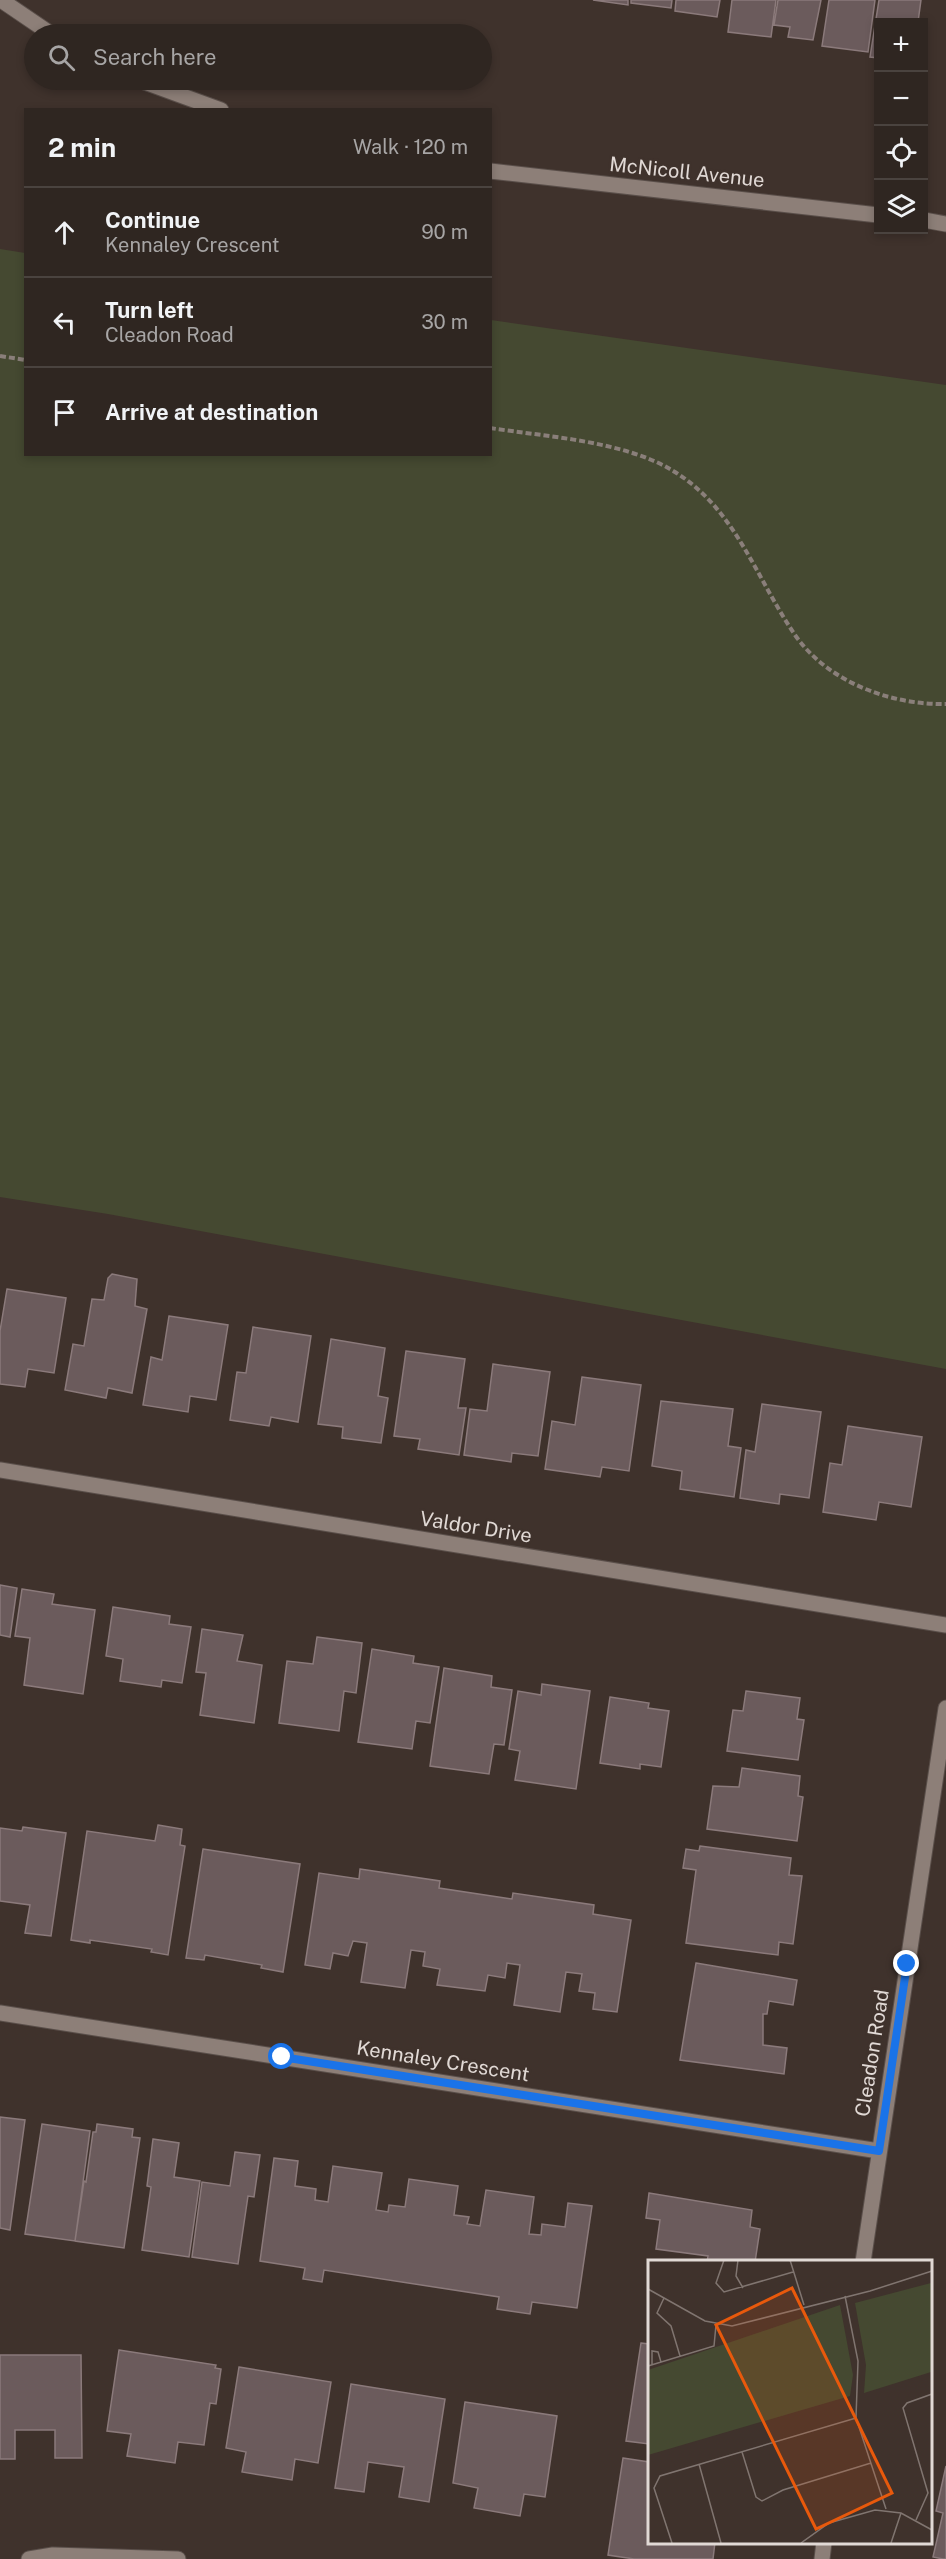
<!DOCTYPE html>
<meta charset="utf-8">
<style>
:root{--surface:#2f2621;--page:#372e2a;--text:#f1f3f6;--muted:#a7a5a5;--line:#4a433f}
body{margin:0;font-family:"Public Sans",sans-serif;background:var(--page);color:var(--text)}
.controls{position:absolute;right:18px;top:18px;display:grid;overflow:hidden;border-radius:0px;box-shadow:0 3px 9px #0003}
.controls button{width:54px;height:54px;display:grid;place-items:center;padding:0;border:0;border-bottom:2px solid var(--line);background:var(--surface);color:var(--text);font:30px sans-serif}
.stop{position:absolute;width:18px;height:18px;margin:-14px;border:4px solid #1a73e8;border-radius:50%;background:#fff}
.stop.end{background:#1a73e8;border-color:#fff;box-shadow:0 2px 6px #0008}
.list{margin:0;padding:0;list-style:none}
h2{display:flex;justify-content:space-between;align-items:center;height:78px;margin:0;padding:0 24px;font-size:26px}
h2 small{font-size:20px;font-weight:400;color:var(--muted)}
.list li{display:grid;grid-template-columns:39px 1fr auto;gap:18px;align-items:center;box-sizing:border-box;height:90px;padding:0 24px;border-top:2px solid var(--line)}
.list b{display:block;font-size:22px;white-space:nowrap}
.list p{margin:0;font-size:20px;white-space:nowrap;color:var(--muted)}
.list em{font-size:20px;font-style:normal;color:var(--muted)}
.icon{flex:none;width:33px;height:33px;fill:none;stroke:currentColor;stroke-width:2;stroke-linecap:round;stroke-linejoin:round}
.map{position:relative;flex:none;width:946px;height:2559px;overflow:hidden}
.search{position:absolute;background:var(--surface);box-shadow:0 3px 9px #0003;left:24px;top:24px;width:468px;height:66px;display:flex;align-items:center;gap:15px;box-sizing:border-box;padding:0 21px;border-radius:33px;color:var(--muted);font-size:22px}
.panel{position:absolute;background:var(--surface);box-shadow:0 3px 9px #0003;left:24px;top:108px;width:468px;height:348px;border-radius:0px}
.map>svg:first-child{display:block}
.green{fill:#454931}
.building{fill:#6b5b5c;stroke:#8b7a7b;stroke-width:1.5}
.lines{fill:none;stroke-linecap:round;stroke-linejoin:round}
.street-casing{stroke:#5a4f4a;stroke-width:17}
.secondary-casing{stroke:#5a4f4a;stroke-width:17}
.path{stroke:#8a7f7a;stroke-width:4;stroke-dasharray:6 3;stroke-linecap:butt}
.street{stroke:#8d7f78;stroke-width:15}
.secondary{stroke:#8d7f78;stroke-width:15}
.route{stroke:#1a73e8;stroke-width:8}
.labels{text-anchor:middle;stroke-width:5;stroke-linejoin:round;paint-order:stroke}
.street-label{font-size:20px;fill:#e1d9d5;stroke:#3f322c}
.inset-road{fill:none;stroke:#807570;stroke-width:1.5}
.view{fill:#e8590c;fill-opacity:0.15;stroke:#e8590c;stroke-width:3}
.inset-edge{fill:none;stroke:#e1d9d5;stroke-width:3}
</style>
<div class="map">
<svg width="946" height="2559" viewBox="0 0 946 2559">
<rect width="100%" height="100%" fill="#3f322c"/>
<path class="green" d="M0,249L25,253L26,454H490L491,320L946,385V1369L108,1214L0,1197Z"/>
<path class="building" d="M593,0H628V5Z
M631,0H672L671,8L631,3Z
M676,0H720L717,17L675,11Z
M732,0H776L771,37L728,32Z
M778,0H821L813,40L788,37L790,27L774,25Z
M829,0H875L868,52L822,46Z
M879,0H921L918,22H878V58L870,57Z
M112,1274L137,1279L135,1306L147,1309L132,1393L108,1388L106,1398L65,1390L73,1344L84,1346L92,1299L104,1300L108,1278Z
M7,1289L66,1298L54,1373L28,1369L25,1387L0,1384V1331Z
M169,1316L228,1325L216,1400L190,1396L188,1412L143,1405L151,1357L162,1360Z
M253,1327L311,1336L298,1422L271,1417L269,1426L230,1420L237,1372L246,1373Z
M331,1339L385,1348L378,1396L388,1398L381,1443L342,1438L343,1427L318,1424Z
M406,1351L465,1359L458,1408H466L459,1455L418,1449L420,1439L394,1436Z
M493,1364L550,1372L538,1456L512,1453L511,1462L464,1455L470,1409L487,1411Z
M582,1377L641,1385L629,1471L602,1467L600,1477L545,1469L552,1421L575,1425Z
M661,1401L733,1409L728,1446L741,1448L734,1497L680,1489L682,1471L652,1466Z
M762,1404L821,1412L809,1498L780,1494L779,1504L740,1498L746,1450L755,1452Z
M848,1426L922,1437L911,1507L879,1502L876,1520L823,1512L830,1463L842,1465Z
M0,1585L17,1588L10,1637L0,1635Z
M22,1589L54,1594L52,1604L95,1610L83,1694L24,1685L30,1638L15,1636Z
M113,1607L170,1616L169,1624L191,1627L182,1683L162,1680L161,1687L120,1681L123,1659L106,1656Z
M202,1629L243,1635L237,1661L262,1665L254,1723L200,1715L206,1673L196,1672Z
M317,1637L362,1643L356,1693L344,1691L339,1731L279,1723L287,1661L313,1664Z
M372,1649L414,1656L413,1663L439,1667L430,1723L416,1721L412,1749L358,1742Z
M444,1668L492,1676L491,1687L512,1690L504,1745L494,1744L489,1774L430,1766Z
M542,1684L590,1691L576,1789L515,1780L520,1751L509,1749L518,1691L541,1695Z
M746,1691L800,1698L797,1719L804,1720L798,1760L727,1751L733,1710L743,1711Z
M610,1697L649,1703L648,1708L669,1711L661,1767L640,1764V1769L600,1763Z
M742,1768L800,1776L798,1796L803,1797L797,1841L707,1829L713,1786L739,1787Z
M158,1825L182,1829L180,1845L185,1846L168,1955L151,1952L152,1949L90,1940V1943L71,1940L87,1831L155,1841Z
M23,1827L66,1833L51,1936L25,1933L30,1905L0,1901V1828L22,1831Z
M700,1846L791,1858L789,1875L802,1876L793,1944L779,1942L778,1955L686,1943L696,1870L683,1868L686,1849L699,1851Z
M203,1849L300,1864L283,1972L261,1968L262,1965L205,1955L204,1960L186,1958Z
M360,1869L440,1881L439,1888L512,1899L513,1893L594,1905L593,1914L631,1920L617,2012L593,2009L595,1993L579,1991L582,1974L566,1972L560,2012L514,2005L520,1965L507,1963L505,1978L488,1975L485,1991L437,1985L440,1969L423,1966L425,1952L411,1950L405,1988L361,1982L367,1943L353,1941L348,1956L333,1953L330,1969L305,1965L319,1873L359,1879Z
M696,1963L797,1980L793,2005L769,2001L767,2014H763V2045L787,2048L784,2074L680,2060Z
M0,2117L25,2120L10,2230L0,2228Z
M42,2124L90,2131L75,2241L25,2234Z
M97,2124L133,2129L132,2137L140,2138L124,2248L75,2241L84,2181L86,2182L93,2132H96Z
M153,2139L179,2143L174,2177L200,2181L189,2257L142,2250L151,2187L147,2186Z
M235,2152L260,2155L254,2197L248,2196L238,2264L192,2257L202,2182L230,2186Z
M274,2158L298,2161L295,2186L316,2189L315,2200L328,2202L333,2166L382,2173L376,2210L388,2212L389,2205L405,2207L409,2179L458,2186L454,2215L469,2217L467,2224L480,2226L486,2190L534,2197L529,2234L541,2235L542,2224L565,2227L568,2203L592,2206L577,2308L532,2302L530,2314L497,2309L499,2297L324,2270L322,2282L303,2279L305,2268L260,2261Z
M649,2193L752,2210L750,2227L760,2229L755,2262H707L708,2256L656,2249L660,2220L646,2218Z
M641,2343L649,2344V2444L626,2441Z
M119,2350L216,2365L215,2368L221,2369L216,2404L210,2403L204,2445L178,2442L175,2463L127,2456L131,2434L107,2431Z
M0,2355H81L82,2458H55V2430H15V2459H0Z
M239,2367L331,2382L318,2463L295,2459L292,2480L242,2472L246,2452L226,2448Z
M351,2384L445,2399L429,2502L399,2497L404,2467L368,2462L364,2492L335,2488Z
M465,2402L557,2416L545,2497L524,2494L520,2516L474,2508L478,2488L453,2483Z
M623,2458L649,2462V2542H715L713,2559H634L608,2555Z
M946,2466V2559H943L933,2557L943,2513L936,2511Z"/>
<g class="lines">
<defs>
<path id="street" d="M0,1470L946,1625
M0,2013L879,2151"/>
<path id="secondary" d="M1,0L51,34
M139,80L221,110
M490,171L878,215
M924,220L946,224
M863,2262L946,1708
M29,2559L53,2555L178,2559
M822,2559L824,2542"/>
</defs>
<use href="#street" class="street-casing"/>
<use href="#secondary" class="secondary-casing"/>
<path class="path" d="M0,356L26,360
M490,428C548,437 626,441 675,472C736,510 756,578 795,635C828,682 890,705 946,704"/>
<use href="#street" class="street"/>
<use href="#secondary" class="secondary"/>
</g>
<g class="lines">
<path class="route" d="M282,2057L879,2151L907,1964"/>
</g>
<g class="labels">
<g class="street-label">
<text transform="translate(687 172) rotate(6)" y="7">McNicoll Avenue</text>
<text transform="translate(476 1527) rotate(9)" y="7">Valdor Drive</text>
<text transform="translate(872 2053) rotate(-81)" y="7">Cleadon Road</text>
<text transform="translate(443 2061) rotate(9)" y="7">Kennaley Crescent</text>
</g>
</g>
<g transform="translate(648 2260)">
<rect width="284" height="284" fill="#3f322c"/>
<path d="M283,23V112L216,133L218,105L207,43ZM192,45L205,115L202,136L0,195V110Z" fill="#454931"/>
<path class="inset-road" d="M76,0L68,23L76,32L145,12M90,0L88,16L95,28M142,0L156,45M0,29L57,61L84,66L222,31L284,11M197,36L210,101L208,158L238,249M16,38L9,53L23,66L32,96M4,105V91L10,92L13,102M0,106L66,86L68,65M94,192L108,237L114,241L135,230L223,203M51,204L73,283M268,260L280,233L255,148L259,143L284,134M24,283L6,228L12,216L208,158M153,283L181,263L227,250L253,253L284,270M243,283L253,253"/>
<path class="view" d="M144,28L244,233L168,269L68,65Z"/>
<rect width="284" height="284" class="inset-edge"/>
</g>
</svg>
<div class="controls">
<button>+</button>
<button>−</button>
<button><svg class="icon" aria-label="locate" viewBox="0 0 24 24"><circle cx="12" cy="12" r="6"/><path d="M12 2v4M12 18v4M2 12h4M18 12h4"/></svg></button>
<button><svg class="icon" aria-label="layers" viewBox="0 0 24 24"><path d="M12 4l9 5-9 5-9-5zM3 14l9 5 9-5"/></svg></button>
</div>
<div class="stop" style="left:282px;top:2057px"></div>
<div class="stop end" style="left:907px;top:1964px"></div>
<div class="search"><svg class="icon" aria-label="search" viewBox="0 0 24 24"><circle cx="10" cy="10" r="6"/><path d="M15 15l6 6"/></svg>Search here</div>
<section class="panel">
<h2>2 min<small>Walk · 120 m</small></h2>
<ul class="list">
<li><svg class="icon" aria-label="ahead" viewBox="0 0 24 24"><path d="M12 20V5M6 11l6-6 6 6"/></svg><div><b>Continue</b><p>Kennaley Crescent</p></div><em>90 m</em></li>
<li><svg class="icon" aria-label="left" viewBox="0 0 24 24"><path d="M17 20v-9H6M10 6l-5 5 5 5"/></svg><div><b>Turn left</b><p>Cleadon Road</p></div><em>30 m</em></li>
<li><svg class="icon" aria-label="arrive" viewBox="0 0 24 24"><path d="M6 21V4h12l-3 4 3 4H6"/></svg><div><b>Arrive at destination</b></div></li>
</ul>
</section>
</div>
